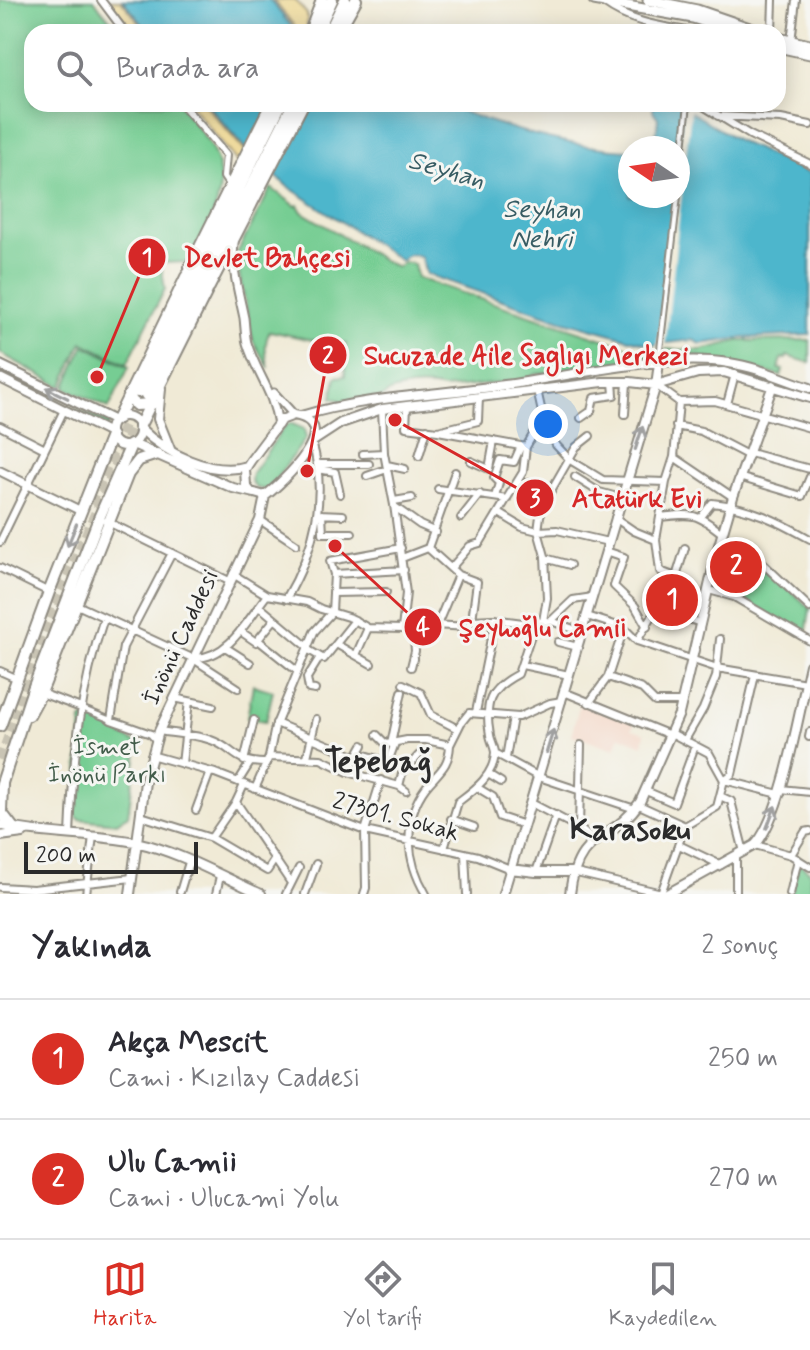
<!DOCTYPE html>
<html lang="tr">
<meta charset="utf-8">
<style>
:root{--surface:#fff;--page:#f7f7f7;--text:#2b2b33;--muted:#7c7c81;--line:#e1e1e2;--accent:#d93025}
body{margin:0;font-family:Mynerve,sans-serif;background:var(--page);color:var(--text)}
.compass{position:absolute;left:618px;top:136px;width:72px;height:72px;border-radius:50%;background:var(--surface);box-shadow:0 4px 20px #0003;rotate:283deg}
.scale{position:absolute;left:24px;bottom:20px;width:174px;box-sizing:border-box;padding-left:8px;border:4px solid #2b2b2b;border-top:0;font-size:22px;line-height:28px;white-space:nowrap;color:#2b2b2b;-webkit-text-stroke:6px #f6f6f2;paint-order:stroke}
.you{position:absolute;left:548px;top:424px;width:28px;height:28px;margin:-20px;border:6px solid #fff;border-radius:50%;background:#1a73e8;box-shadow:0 0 0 12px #1a73e833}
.badge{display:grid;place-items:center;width:52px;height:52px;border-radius:50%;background:var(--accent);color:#fff;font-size:26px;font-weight:700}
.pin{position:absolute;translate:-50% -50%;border:4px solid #fff;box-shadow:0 2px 8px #0006}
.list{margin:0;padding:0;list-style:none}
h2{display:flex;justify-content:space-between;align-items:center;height:104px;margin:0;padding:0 32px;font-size:34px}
h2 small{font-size:26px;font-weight:400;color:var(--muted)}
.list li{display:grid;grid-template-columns:52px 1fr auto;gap:24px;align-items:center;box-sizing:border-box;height:120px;padding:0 32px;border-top:2px solid var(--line)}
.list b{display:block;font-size:30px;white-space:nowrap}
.list p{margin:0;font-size:26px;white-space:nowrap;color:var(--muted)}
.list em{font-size:26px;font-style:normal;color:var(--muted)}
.icon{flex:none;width:44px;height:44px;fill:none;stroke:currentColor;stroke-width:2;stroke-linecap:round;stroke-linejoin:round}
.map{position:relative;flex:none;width:810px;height:894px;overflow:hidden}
.search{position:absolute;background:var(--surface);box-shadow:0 4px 20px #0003;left:24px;right:24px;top:24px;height:88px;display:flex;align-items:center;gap:20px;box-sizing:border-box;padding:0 28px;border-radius:24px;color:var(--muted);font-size:30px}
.sheet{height:344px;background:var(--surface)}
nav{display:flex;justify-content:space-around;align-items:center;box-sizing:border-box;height:112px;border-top:2px solid var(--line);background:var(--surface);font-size:22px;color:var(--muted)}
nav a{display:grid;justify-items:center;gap:4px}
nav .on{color:var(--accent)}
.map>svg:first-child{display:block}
.built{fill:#f4d3c1}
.green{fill:#76cd93;stroke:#507c5f;stroke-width:2}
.sand{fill:#eeda9e;stroke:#8c8264;stroke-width:2}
.water{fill:#4eb6cc;stroke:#3c707c;stroke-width:2}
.pier{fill:#f0ead6}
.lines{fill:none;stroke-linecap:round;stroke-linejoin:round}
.trunk-tunnel{stroke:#c9c4b4;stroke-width:10;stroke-dasharray:10 5;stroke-linecap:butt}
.pedestrian-casing{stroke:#8e8a80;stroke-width:8}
.minor-casing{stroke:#8e8a80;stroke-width:10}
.tertiary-casing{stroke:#8e8a80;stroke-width:11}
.secondary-casing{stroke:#8e8a80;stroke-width:12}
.primary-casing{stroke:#8e8a80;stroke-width:13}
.trunk-casing{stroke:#8e8a80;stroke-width:14}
.pedestrian{stroke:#fff;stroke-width:4}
.minor{stroke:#fff;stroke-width:6}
.tertiary{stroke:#fff;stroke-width:7}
.secondary{stroke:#fff;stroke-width:8}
.primary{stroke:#fff;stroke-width:9}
.trunk{stroke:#fff;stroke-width:10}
.oneway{stroke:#a0a0a0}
.labels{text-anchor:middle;stroke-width:6;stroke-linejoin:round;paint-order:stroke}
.street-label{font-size:24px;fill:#2b2b2b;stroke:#f6f6f2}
.park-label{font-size:24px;fill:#425c4a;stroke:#f6f6f2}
.water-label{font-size:26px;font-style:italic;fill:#375c63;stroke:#f6f6f2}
.district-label{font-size:32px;font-weight:bold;fill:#2b2b2b;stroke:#f6f6f2}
.leader{fill:none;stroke:#d62828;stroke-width:3}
.callout-dot{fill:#d62828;stroke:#f6f6f2;stroke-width:3}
.mark-label{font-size:24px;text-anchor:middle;font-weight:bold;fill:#fff}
.callout-label{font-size:26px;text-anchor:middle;font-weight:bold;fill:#d62828;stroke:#f6f6f2;stroke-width:6;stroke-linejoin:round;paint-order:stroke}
</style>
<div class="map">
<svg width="810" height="894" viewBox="0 0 810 894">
<rect width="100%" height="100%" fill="#f6f6f2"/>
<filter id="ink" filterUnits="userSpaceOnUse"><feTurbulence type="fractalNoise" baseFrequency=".0125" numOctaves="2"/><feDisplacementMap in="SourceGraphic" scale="16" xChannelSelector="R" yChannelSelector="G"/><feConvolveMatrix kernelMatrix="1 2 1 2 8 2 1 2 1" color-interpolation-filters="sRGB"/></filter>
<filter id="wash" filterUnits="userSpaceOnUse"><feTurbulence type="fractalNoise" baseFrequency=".006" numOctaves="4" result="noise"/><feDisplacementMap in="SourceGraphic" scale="32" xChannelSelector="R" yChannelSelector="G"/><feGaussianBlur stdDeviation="1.8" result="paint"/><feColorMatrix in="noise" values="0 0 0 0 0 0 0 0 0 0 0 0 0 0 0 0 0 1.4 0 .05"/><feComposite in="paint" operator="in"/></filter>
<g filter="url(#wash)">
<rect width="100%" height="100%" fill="#f0ead6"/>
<path class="built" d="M582,697L636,719L632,729L645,733L643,745L620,736L615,749L571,735Z"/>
<path class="green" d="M0,0H94L120,32H32V104H179C191,120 208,138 215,156C231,194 206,229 190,262L161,263L165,289L127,364L82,342L62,387L0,353Z
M271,188L296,206L298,205L302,212L388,263L397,267L404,262L414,264L417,278L655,356L642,361L586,366L581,371L535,374L528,380L444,389C426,385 395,385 381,398L343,401L332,398L336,377L345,376L346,343L321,342L270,331C263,343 266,357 269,368L253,341L236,259L237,253Z
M810,340V363L787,356L786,359L782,358L779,369L783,370L781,376L688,354L664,355L666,349L701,350L738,341Z
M84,345L129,367L109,408L65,388Z
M0,371L68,406L110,423L106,430L88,417L0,374Z
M290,423L304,429L306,438L268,490L256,488L251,481L252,473L285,426Z
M754,558L810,608L806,636L745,600Z
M253,685L273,691L266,721L247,718Z
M85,718L101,723L138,744L128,815L117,823L79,819L75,814L82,721Z
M799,863L810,872V894H791Z"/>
<path class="sand" d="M109,0H121L147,32H133Z
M273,0H295L307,14V32H299Z
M190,104H204L246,152L240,166Z"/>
<path class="water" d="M123,0H270L296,32H149Z
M207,104H444C498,127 571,148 630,150V196H678V148H655L658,118L653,111L654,104H678L739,141L810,174V335L743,338L701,344L693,340L651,345L561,320L426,274L421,257C412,253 407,254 401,261L287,186L249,152Z"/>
<path class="pier" d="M684,105L691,109L665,347L657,348L674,196H678V156Z"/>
</g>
<g filter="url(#ink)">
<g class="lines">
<path class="trunk-tunnel" d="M91,504L136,397
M0,760L59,597L145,398"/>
<defs>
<path id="pedestrian" d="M678,192L688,104
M659,358L678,196
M81,708L111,720"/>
<path id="minor" d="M101,0L125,32
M605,4C631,23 661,26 692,32
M772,32L773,0
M791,42L796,0
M182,104L226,155L224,177L230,186
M700,104L750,135L810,164
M718,116L781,119L810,125
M656,385L679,402L715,401L810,428
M537,390L543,417L556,445L570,460L603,480L666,482
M727,404L735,374
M407,406L406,427L438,431L478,421L479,397
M382,409L384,453L394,505L406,593L402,629
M625,414L627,382
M581,418L591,411L594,398L614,395L613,382
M0,426L45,449
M676,426L701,431L749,456
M438,431L526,447L543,417
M750,453L810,469
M363,454L384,453
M419,456L427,429
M674,457L733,497
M471,461L489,469L494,441
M317,464H369
M387,465L405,469
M318,469L335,472L340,494
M367,476L387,469
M575,477L599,492L621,498
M742,478L802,496L810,477
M515,485L523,472L526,447
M438,489L507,499
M495,497L499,483L494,478L500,460L514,462L521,446
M394,501L412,498
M395,507L420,525L436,532
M499,513L522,527L538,531L557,530L608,542
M319,514L343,515
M322,514L323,533H352
M660,517C693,513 697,513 723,534
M701,517L712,503C750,507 778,521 810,539
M461,518L480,494
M615,518L634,531L656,540
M260,520L296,544
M106,521L229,581
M0,542L64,410
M428,548L458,575L437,625
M718,549L745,551L758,559L810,608
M606,551L624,557L614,586L635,606L647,627
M402,558L428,548L455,472
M545,558L570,565
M0,568L49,592
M451,568L470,546L480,543L515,485L530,483L550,492
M233,574L267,595L307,602L321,609L351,618L368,628L402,629L417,624L468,627L472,620L493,619L523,623L551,621L582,632
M334,574L404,570
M458,575L477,582L472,620
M676,577L660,571L656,540L666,482L674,457L679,402
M709,590L734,597L810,641
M334,593L386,592
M286,599C314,552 328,495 312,442
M75,604L192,658L238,688
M259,606L308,647
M657,609L701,623
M587,616L624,628L637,641L717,668L806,683
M543,621L547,598L545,556L538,531L540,516L545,501L576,447L590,436
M551,621L573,600L593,597
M240,631L256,642L274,620
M258,640L297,671
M637,641L676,577L685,548
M558,642L578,647
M336,644L371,664
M225,647L250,663
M307,649L324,659L355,620
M356,655L368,628
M195,658C229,658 248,619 267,595
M522,665L569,675
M411,667L415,651L413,626
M0,671L18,679
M755,675L732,774L724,780L779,794
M608,677L642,689L655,702H682
M403,684L421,693L431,715L458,729
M315,690L309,689L307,678L320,657
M564,692L670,735
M41,693L81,708
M174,698L213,706
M589,703L608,677L624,628
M476,712L495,619
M276,723L357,757
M159,731C175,734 195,734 211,740C234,748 234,763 264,763
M377,735L386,744L407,740H426L450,745L461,723L469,713L519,717L550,703L562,701
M809,737L810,732
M156,740L151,734L111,720L123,647L172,553
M685,740L703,709L716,677L720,639
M391,744L402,692
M359,753L388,762L395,743
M495,753L539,777L635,809
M151,755L215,773L365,831L478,856L510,869
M269,757L321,759L348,772L399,786L406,791
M307,757L316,719
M506,758L513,717
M244,761L254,720
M390,761L409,766L419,755
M182,764L189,701
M348,772L363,745
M488,774L501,782
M238,782L250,763
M399,786L404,766
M478,788L493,797L500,817L524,825
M255,789L269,757L275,727L307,649L314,632L332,612L334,574L330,561L401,548
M781,789L810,792
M646,791L674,803L695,746
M720,796L731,801L744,852
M236,802L291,883
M531,803L579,828L594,841
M639,805L685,826
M196,810L210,772
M141,816L211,838L267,871L275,859
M451,819L474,827
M579,828L581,745
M70,835C73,760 80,689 104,618
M211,838L236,802L244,785
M679,845L721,865
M755,845L791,855L810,867
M444,849L458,802C474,790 494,776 495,753C495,748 491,741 490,735C484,703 489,689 518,674L535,623
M465,853L467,894
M791,855L805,832L810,831
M736,857V894
M536,872L556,815
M572,872L662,893
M0,887L33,889L132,878
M180,892L189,862
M661,893L685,826L717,807L724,780L709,753L671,733
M86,894L93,836
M216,894L220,876
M286,894L299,868
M305,894L316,864
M364,894L366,888L365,831L381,780
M426,894C406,861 402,819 426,787C439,771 449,767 450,745
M790,894L798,859"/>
<path id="tertiary" d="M234,243C231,268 239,293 244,318C245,326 245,335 247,343C256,373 274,392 278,425
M274,393L294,415
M0,471L81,511"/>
<path id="secondary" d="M0,365L115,421
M0,378L110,433
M161,389L158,419L170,449
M294,415C346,424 282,483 265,496L251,492L246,486L245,469L251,460L281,420Z
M301,416C367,396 438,395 505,385C572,376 664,353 729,363C757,367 783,379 810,388
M110 431a15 15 0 1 1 30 0a15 15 0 1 1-30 0Z
M140,428C165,453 212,477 247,466
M312,442L341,423L382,409L603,382H630L656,385L698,373L724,372L810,398
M133,444L233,488L254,493
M0,825C44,836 90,833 135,842C178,851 221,876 261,894
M0,836L23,833
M510,869L536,872H572
M130,894L145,782L159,731L260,520L265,496
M503,894L656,385L659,363
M570,894C577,830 611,844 640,802L679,714L717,552L733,497L773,385
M667,894L755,845C782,817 800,707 810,665"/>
<path id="primary" d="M594,0L693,18L736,32
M648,0L697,10L761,32
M778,38L810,45
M778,47L810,54"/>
<path id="trunk" d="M310,32L322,0
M317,32L332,0
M329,32L345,0
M338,32L356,0
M190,267L271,104
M209,287L303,104
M138,392L281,104
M130,393L131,400L136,405L152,404
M146,395L293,104
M118,418L186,277L196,263
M139,427L207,291
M29,715L41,693L128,474L139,460L157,454
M0,726L49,592L111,436
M2,784L1,812L14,829
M0,789L33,689L99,518L131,445"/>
</defs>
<use href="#pedestrian" class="pedestrian-casing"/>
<use href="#minor" class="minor-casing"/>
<use href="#tertiary" class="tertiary-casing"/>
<use href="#secondary" class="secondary-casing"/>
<use href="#primary" class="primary-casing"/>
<use href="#trunk" class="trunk-casing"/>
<use href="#pedestrian" class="pedestrian"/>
<use href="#minor" class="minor"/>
<use href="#tertiary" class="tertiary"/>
<use href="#secondary" class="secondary"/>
<use href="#primary" class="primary"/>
<use href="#trunk" class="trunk"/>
</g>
<defs><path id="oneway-shaft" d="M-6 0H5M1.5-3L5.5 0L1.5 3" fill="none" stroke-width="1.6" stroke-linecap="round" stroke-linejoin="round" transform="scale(2)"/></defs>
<g class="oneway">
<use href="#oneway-shaft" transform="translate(57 393) rotate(-154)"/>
<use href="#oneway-shaft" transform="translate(639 438) rotate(-72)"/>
<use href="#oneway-shaft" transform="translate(72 535) rotate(112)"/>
<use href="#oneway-shaft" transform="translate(550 741) rotate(-73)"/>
<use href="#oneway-shaft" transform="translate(771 817) rotate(-69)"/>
</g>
</g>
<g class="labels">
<g class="street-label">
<text transform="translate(180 637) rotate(-65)" y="8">İnönü Caddesi</text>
<text transform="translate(396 816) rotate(15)" y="8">27301. Sokak</text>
</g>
<g class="park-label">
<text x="107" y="754">İsmet<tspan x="107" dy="28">İnönü Parkı</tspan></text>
</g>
<g class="water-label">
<text transform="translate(447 169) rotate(16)" y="9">Seyhan</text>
<text x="542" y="217">Seyhan<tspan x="542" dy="30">Nehri</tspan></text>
</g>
<g class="district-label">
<text x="378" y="771">Tepebağ</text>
<text x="630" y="839">Karasoku</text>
</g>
</g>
<path class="leader" d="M97 377L147 257M307 471L328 355M395 420L535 498M335 546L423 627"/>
<g class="callout-dot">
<circle cx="97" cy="377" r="8"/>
<circle cx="307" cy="471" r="8"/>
<circle cx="395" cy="420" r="8"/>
<circle cx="335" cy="546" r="8"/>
<circle cx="147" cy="257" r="20"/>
<circle cx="328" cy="355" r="20"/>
<circle cx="535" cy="498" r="20"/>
<circle cx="423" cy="627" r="20"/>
</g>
<g class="mark-label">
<text x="147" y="265">1</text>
<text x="328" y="363">2</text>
<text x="535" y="506">3</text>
<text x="423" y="635">4</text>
</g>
<g class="callout-label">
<text x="267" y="266">Devlet Bahçesi</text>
<text x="526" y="364">Sucuzade Aile Saglıgı Merkezi</text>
<text x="637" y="507">Atatürk Evi</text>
<text x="543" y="636">Şeyhoğlu Camii</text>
</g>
</svg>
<svg class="compass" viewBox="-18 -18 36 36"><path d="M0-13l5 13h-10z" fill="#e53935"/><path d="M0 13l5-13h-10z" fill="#7c7c81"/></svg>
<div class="scale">200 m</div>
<div class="you"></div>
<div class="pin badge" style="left:672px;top:600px">1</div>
<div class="pin badge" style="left:736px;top:567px">2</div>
<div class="search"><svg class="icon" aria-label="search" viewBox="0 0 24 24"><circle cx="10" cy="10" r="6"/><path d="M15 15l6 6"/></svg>Burada ara</div>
</div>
<section class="sheet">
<h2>Yakında<small>2 sonuç</small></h2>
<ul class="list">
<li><span class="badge">1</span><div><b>Akça Mescit</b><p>Cami · Kızılay Caddesi</p></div><em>250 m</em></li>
<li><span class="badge">2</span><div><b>Ulu Camii</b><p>Cami · Ulucami Yolu</p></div><em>270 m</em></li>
</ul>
</section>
<nav>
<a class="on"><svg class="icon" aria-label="map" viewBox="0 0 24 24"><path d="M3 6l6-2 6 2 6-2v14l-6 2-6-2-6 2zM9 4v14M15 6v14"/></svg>Harita</a>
<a><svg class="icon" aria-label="directions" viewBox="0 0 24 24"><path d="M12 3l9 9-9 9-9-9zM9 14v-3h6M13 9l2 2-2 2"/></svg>Yol tarifi</a>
<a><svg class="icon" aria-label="saved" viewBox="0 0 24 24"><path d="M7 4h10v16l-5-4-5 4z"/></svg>Kaydedilen</a>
</nav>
